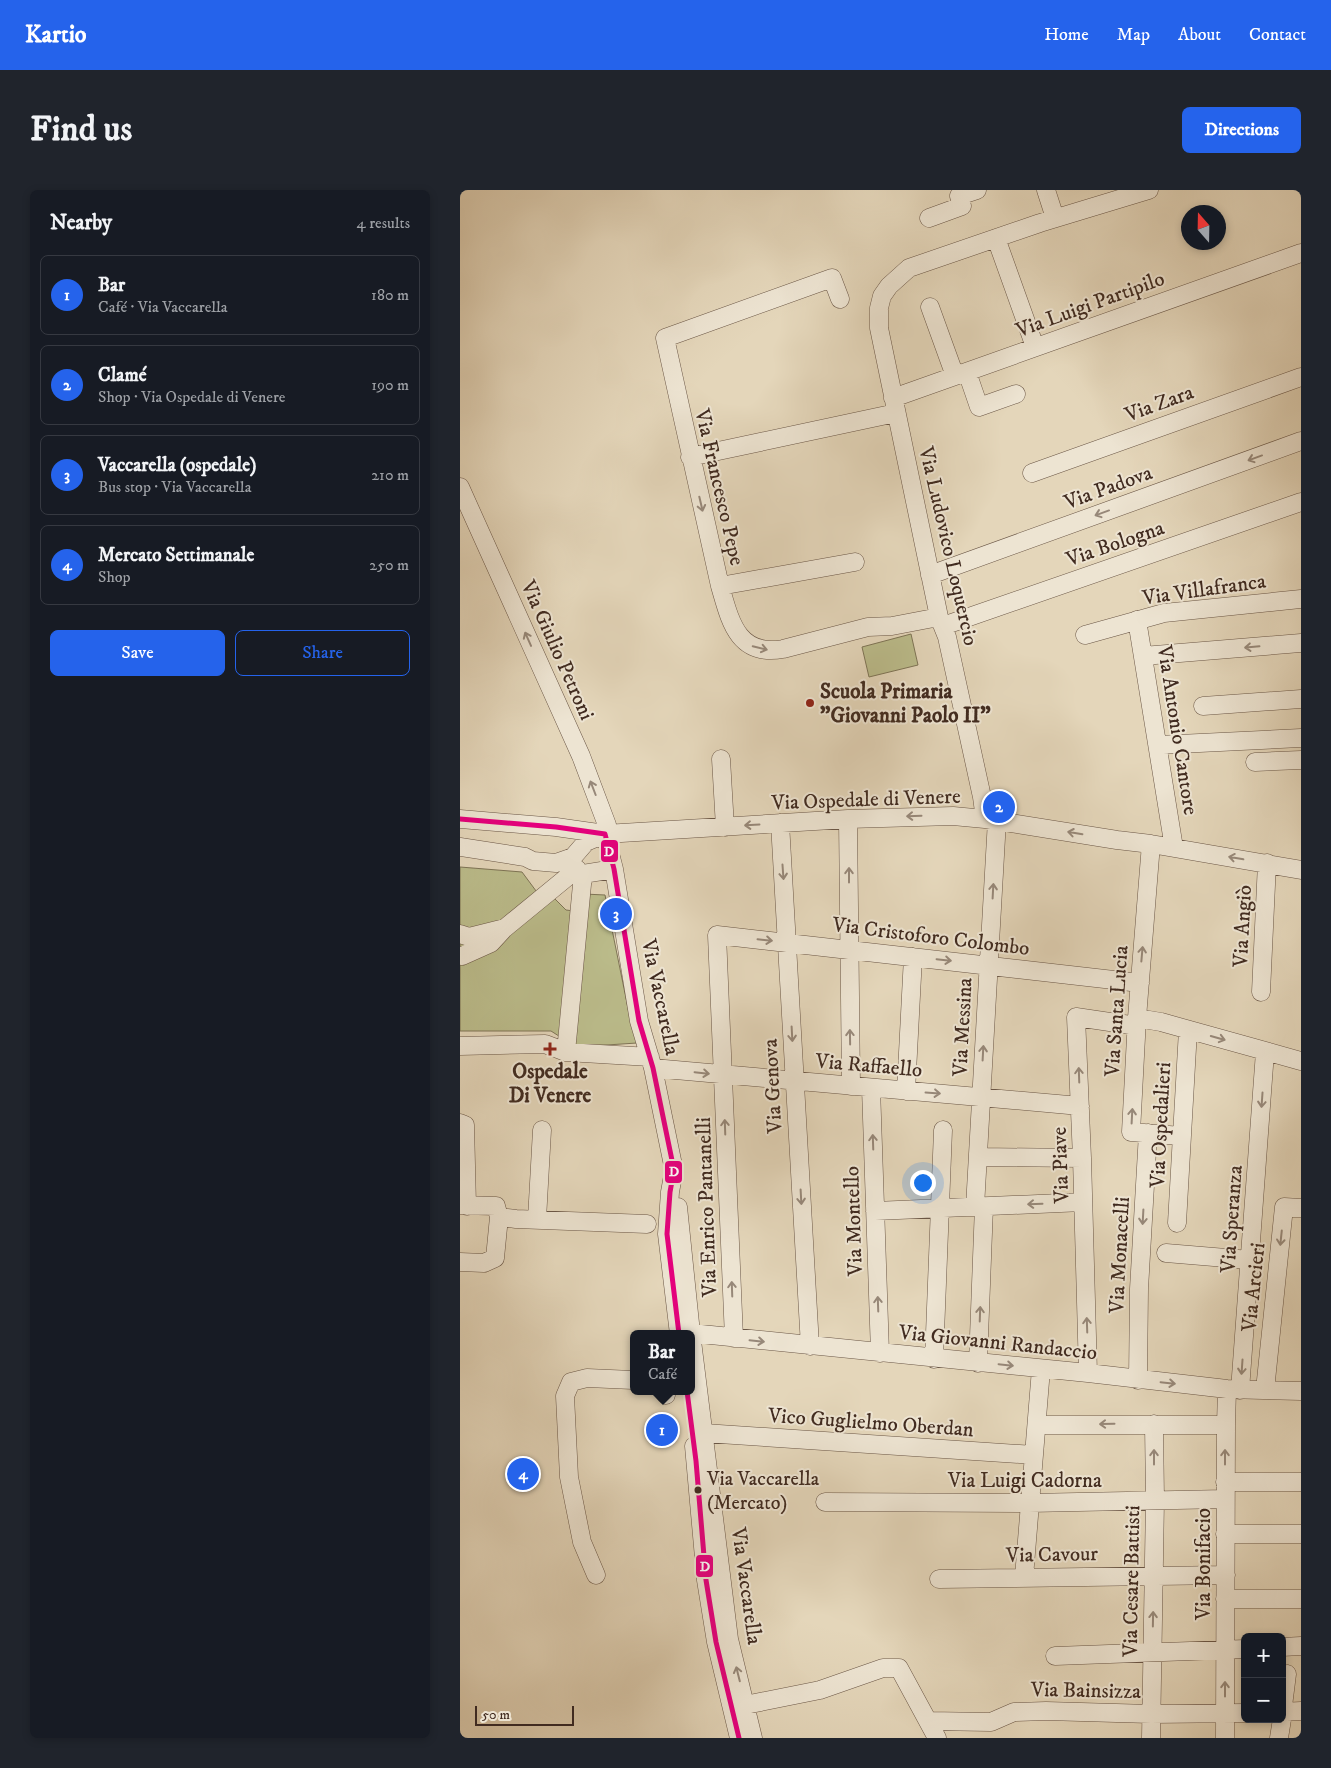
<!DOCTYPE html>
<meta charset="utf-8">
<style>
:root{--surface:#171b24;--page:#20242c;--text:#f1f3f6;--muted:#9ea1a6;--line:#363941;--accent:#2563eb}
body{margin:0;font-family:"IM FELL DW Pica",serif;background:var(--page);color:var(--text)}
.controls{position:absolute;right:15px;bottom:15px;display:grid;overflow:hidden;border-radius:8px;box-shadow:0 2px 8px #0003}
.controls button{width:45px;height:45px;display:grid;place-items:center;padding:0;border:0;border-bottom:1px solid var(--line);background:var(--surface);color:var(--text);font:25px sans-serif}
.compass{position:absolute;left:721px;top:15px;width:45px;height:45px;border-radius:50%;background:var(--surface);box-shadow:0 2px 8px #0003;rotate:340deg}
.scale{position:absolute;left:15px;bottom:12px;width:99px;box-sizing:border-box;padding-left:5px;border:2px solid #412b20;border-top:0;font-size:14px;line-height:18px;white-space:nowrap;color:#412b20;-webkit-text-stroke:4px #ede4d2;paint-order:stroke}
.you{position:absolute;left:462px;top:992px;width:18px;height:18px;margin:-12px;border:4px solid #fff;border-radius:50%;background:#1a73e8;box-shadow:0 0 0 8px #1a73e833}
.badge{display:grid;place-items:center;width:32px;height:32px;border-radius:50%;background:var(--accent);color:#fff;font-size:16px;font-weight:700}
.pin{position:absolute;translate:-50% -50%;border:2px solid #fff;box-shadow:0 1px 5px #0006}
.popup{position:absolute;left:170px;top:1140px;width:65px;height:65px;box-sizing:border-box;display:grid;place-content:center;border-radius:8px;background:var(--surface);filter:drop-shadow(0 1px 4px #0005);font-size:16px;white-space:nowrap;color:var(--muted)}
.popup b{font-size:19px;color:var(--text)}
.popup::after{content:'';position:absolute;left:50%;top:100%;margin-left:-10px;border:10px solid transparent;border-top-color:var(--surface)}
.list{margin:0;padding:0;list-style:none}
h2{display:flex;justify-content:space-between;align-items:center;height:65px;margin:0;padding:0 20px;font-size:21px}
h2 small{font-size:16px;font-weight:400;color:var(--muted)}
.list li{display:grid;grid-template-columns:32px 1fr auto;gap:15px;align-items:center;box-sizing:border-box;height:80px;margin:0 10px 10px;padding:0 10px;border:1px solid var(--line);border-radius:8px}
.list b{display:block;font-size:19px;white-space:nowrap}
.list p{margin:0;font-size:16px;white-space:nowrap;color:var(--muted)}
.list em{font-size:16px;font-style:normal;color:var(--muted)}
.actions{display:flex;gap:10px;padding:15px 20px}
.actions a{flex:1;padding:11px 0;border:1px solid var(--accent);border-radius:8px;text-align:center;font-size:18px;color:var(--accent)}
.actions .main{background:var(--accent);color:#fff}
.map{position:relative;flex:none;width:841px;height:1548px;overflow:hidden;border-radius:8px}
header{display:flex;align-items:center;gap:30px;box-sizing:border-box;height:70px;padding:0 25px;background:var(--accent);color:#fff}
header strong{font-size:24px}
nav{display:flex;gap:28px;margin-inline-start:auto;font-size:18px}
.intro{display:flex;align-items:center;justify-content:space-between;box-sizing:border-box;height:120px;padding:0 30px}
h1{margin:0;font-size:35px}
.button{padding:12px 22px;border-radius:8px;background:var(--accent);color:#fff;font-size:18px;font-weight:700}
main{display:flex;gap:30px;padding:0 30px}
aside{flex:1;background:var(--surface);border-radius:8px;box-shadow:0 2px 8px #0003}
.map>svg:first-child{display:block}
.green{fill:#bbbc8b;stroke:#7e7456}
.lines{fill:none;stroke-linecap:round;stroke-linejoin:round}
.minor-casing{stroke:#6a5646;stroke-width:19}
.minor{stroke:#ede4d2;stroke-width:18}
.bus-1-casing{stroke:#ede4d2;stroke-width:9}
.bus-1{stroke:#e5007d;stroke-width:5}
.oneway{stroke:#978879}
.poi-dot{fill:#8f2418;stroke:#ede4d2;stroke-width:2}
.bus-dot{fill:#412b20;stroke:#ede4d2;stroke-width:2}
.labels{text-anchor:middle;stroke-width:4;stroke-linejoin:round;paint-order:stroke}
.bus-label{font-size:20px;fill:#412b20;stroke:#ede4d2;text-anchor:start}
.street-label{font-size:21px;fill:#412b20;stroke:#ede4d2}
.poi-label{font-size:21px;font-weight:bold;fill:#412b20;stroke:#ede4d2;text-anchor:start}
.line-badge{stroke:#ede4d2;stroke-width:2}
.badge-label{font-size:14px;text-anchor:middle;font-weight:bold;fill:#fff}
</style>
<header>
<strong>Kartio</strong>
<nav><a>Home</a><a>Map</a><a>About</a><a>Contact</a></nav>
</header>
<div class="intro"><h1>Find us</h1><a class="button">Directions</a></div>
<main>
<aside>
<h2>Nearby<small>4 results</small></h2>
<ul class="list">
<li><span class="badge">1</span><div><b>Bar</b><p>Café · Via Vaccarella</p></div><em>180 m</em></li>
<li><span class="badge">2</span><div><b>Clamé</b><p>Shop · Via Ospedale di Venere</p></div><em>190 m</em></li>
<li><span class="badge">3</span><div><b>Vaccarella (ospedale)</b><p>Bus stop · Via Vaccarella</p></div><em>210 m</em></li>
<li><span class="badge">4</span><div><b>Mercato Settimanale</b><p>Shop</p></div><em>250 m</em></li>
</ul>
<div class="actions"><a class="main">Save</a><a>Share</a></div>
</aside>
<div class="map">
<svg width="841" height="1548" viewBox="0 0 841 1548">
<rect width="100%" height="100%" fill="#e4d6ba"/>
<filter id="stains"><feTurbulence type="fractalNoise" baseFrequency=".004" numOctaves="4"/><feColorMatrix values="0 0 0 0 .2 0 0 0 0 .09 0 0 0 0 .02 0 0 0 .5 -.17"/></filter>
<radialGradient id="worn" r=".72"><stop offset=".6" stop-color="#630" stop-opacity="0"/><stop offset="1" stop-color="#630" stop-opacity=".3"/></radialGradient>
<path class="green" d="M451,444L458,475L409,487L402,457Z
M0,677L62,682L85,713L93,707L106,720L123,722L124,704L145,705L170,828L177,853L116,857L91,841H0Z"/>
<g class="lines">
<defs>
<path id="minor" d="M586,0L595,28
M469,28L502,16L499,6L517,0
M536,48L575,157
M380,109L372,88L205,148L260,396C270,430 277,467 323,459L408,437L432,436L479,427
M470,117L495,186
M507,182L519,217L556,204
M433,208L841,63
M230,267L436,223
M572,283L841,187
M0,297L121,566L147,635L145,644L154,679L179,831L193,878L214,980L210,1002L207,1044L219,1144
M470,385L841,251
M260,396L395,372
M677,430L714,658
M483,436L841,312
M625,445L704,423L841,409
M683,466L841,453
M743,516L841,509
M698,555L841,548
M261,569L265,637
M795,572L841,570
M0,629L96,637L145,644L388,629L493,626L525,629L657,650L691,654L841,680
M388,629L391,896
M525,629L522,607L487,447L479,427L419,138V118L422,106L429,96L449,78L580,33L689,0
M320,633L350,1156
M691,654L677,828L671,942L721,946
M0,657L65,667L73,671L96,673L113,667L126,652L145,644
M123,684L154,679
M0,744L9,747L45,738L117,679
M2,766L31,753L43,740
M801,802L807,673
M677,828L701,832L841,871
M0,856L85,854L106,862L190,867
M106,862L123,684
M193,878L620,916
M411,898L420,1163
M446,901L453,767
M0,933L5,935L7,1016
M518,967L622,968
M0,1015L36,1016L39,1027L35,1068L24,1073L0,1072
M218,1017L231,1143L269,1449L293,1548
M515,1017L537,630
M415,1021L623,1012
M39,1027L56,1029L187,1034
M77,1029L82,940
M717,1033L728,840
M706,1063L790,1070
M231,1143L628,1183L767,1199L841,1201
M274,1148L257,745L680,793
M474,1169L483,940
M518,1173L524,1016
M628,1183L622,968L616,827L677,836
M678,1190L679,1099L688,943
M780,1200L805,862
M805,1200L824,1017L841,1018
M203,1201L206,1205
M577,1235H766
M244,1243L574,1265
M234,1256L246,1390L256,1452L279,1548
M765,1292H841
M365,1312L569,1313L765,1309
M765,1344H841
M136,1385L122,1352L109,1287L105,1206L111,1192L127,1188L173,1190
M564,1387L581,1179
M479,1389L766,1385
M765,1409H841
M822,1457L841,1456
M595,1466L785,1459
M275,1517L360,1500L423,1478H439L477,1548
M822,1522L841,1521
M822,1524L827,1484
M468,1531L531,1532L554,1522L586,1521L691,1524L785,1523
M691,1548L695,1310L694,1234
M765,1548L766,1235L767,1199
M819,1548L822,1529"/>
</defs>
<use href="#minor" class="minor-casing"/>
<use href="#minor" class="minor"/>
<defs>
<path id="bus-1" d="M0,629L96,637L145,644L154,679L179,831L193,878L214,980L210,1002L207,1044L219,1144
M227,1201L236,1271L246,1390L256,1452L279,1548"/>
</defs>
<use href="#bus-1" class="bus-1-casing"/>
<use href="#bus-1" class="bus-1"/>
</g>
<defs><path id="oneway-shaft" d="M-6 0H5M1.5-3L5.5 0L1.5 3" fill="none" stroke-width="1.6" stroke-linecap="round" stroke-linejoin="round" transform="scale(1.25)"/></defs>
<g class="oneway">
<use href="#oneway-shaft" transform="translate(795 268) rotate(160)"/>
<use href="#oneway-shaft" transform="translate(241 314) rotate(77)"/>
<use href="#oneway-shaft" transform="translate(642 323) rotate(160)"/>
<use href="#oneway-shaft" transform="translate(68 449) rotate(-114)"/>
<use href="#oneway-shaft" transform="translate(792 457) rotate(175)"/>
<use href="#oneway-shaft" transform="translate(300 458) rotate(14)"/>
<use href="#oneway-shaft" transform="translate(133 598) rotate(-111)"/>
<use href="#oneway-shaft" transform="translate(454 626) rotate(178)"/>
<use href="#oneway-shaft" transform="translate(292 635) rotate(177)"/>
<use href="#oneway-shaft" transform="translate(615 643) rotate(-171)"/>
<use href="#oneway-shaft" transform="translate(776 668) rotate(-170)"/>
<use href="#oneway-shaft" transform="translate(323 682) rotate(86)"/>
<use href="#oneway-shaft" transform="translate(389 685) rotate(-90)"/>
<use href="#oneway-shaft" transform="translate(533 701) rotate(-87)"/>
<use href="#oneway-shaft" transform="translate(305 750) rotate(6)"/>
<use href="#oneway-shaft" transform="translate(682 764) rotate(-85)"/>
<use href="#oneway-shaft" transform="translate(484 770) rotate(6)"/>
<use href="#oneway-shaft" transform="translate(332 844) rotate(87)"/>
<use href="#oneway-shaft" transform="translate(390 847) rotate(-91)"/>
<use href="#oneway-shaft" transform="translate(758 848) rotate(16)"/>
<use href="#oneway-shaft" transform="translate(523 863) rotate(-87)"/>
<use href="#oneway-shaft" transform="translate(242 883) rotate(6)"/>
<use href="#oneway-shaft" transform="translate(619 885) rotate(-92)"/>
<use href="#oneway-shaft" transform="translate(473 903) rotate(4)"/>
<use href="#oneway-shaft" transform="translate(802 910) rotate(94)"/>
<use href="#oneway-shaft" transform="translate(672 926) rotate(-87)"/>
<use href="#oneway-shaft" transform="translate(265 937) rotate(-92)"/>
<use href="#oneway-shaft" transform="translate(413 952) rotate(-92)"/>
<use href="#oneway-shaft" transform="translate(341 1007) rotate(87)"/>
<use href="#oneway-shaft" transform="translate(575 1014) rotate(178)"/>
<use href="#oneway-shaft" transform="translate(683 1027) rotate(93)"/>
<use href="#oneway-shaft" transform="translate(821 1048) rotate(96)"/>
<use href="#oneway-shaft" transform="translate(272 1099) rotate(-92)"/>
<use href="#oneway-shaft" transform="translate(418 1114) rotate(-92)"/>
<use href="#oneway-shaft" transform="translate(520 1124) rotate(-88)"/>
<use href="#oneway-shaft" transform="translate(627 1135) rotate(-92)"/>
<use href="#oneway-shaft" transform="translate(297 1151) rotate(6)"/>
<use href="#oneway-shaft" transform="translate(546 1175) rotate(6)"/>
<use href="#oneway-shaft" transform="translate(782 1177) rotate(94)"/>
<use href="#oneway-shaft" transform="translate(708 1193) rotate(6)"/>
<use href="#oneway-shaft" transform="translate(647 1234) rotate(179)"/>
<use href="#oneway-shaft" transform="translate(694 1267) rotate(-90)"/>
<use href="#oneway-shaft" transform="translate(765 1267) rotate(-90)"/>
<use href="#oneway-shaft" transform="translate(693 1429) rotate(-89)"/>
<use href="#oneway-shaft" transform="translate(278 1484) rotate(-104)"/>
<use href="#oneway-shaft" transform="translate(765 1499) rotate(-90)"/>
</g>
<g class="poi-dot">
<circle cx="350" cy="513" r="5"/>
<path d="M87.5 851.5h5v5h5v5h-5v5h-5v-5h-5v-5h5z"/>
</g>
<circle class="bus-dot" cx="238" cy="1300" r="4.5"/>
<g class="labels">
<g class="bus-label">
<text x="247" y="1295">Via Vaccarella<tspan x="247" dy="24">(Mercato)</tspan></text>
</g>
<g class="street-label">
<text transform="translate(630 114) rotate(-20)" y="7">Via Luigi Partipilo</text>
<text transform="translate(699 213) rotate(-20)" y="7">Via Zara</text>
<text transform="translate(260 297) rotate(77)" y="7">Via Francesco Pepe</text>
<text transform="translate(648 297) rotate(-20)" y="7">Via Padova</text>
<text transform="translate(655 353) rotate(-19)" y="7">Via Bologna</text>
<text transform="translate(489 356) rotate(77)" y="7">Via Ludovico Loquercio</text>
<text transform="translate(744 399) rotate(-8)" y="7">Via Villafranca</text>
<text transform="translate(98 460) rotate(66)" y="7">Via Giulio Petroni</text>
<text transform="translate(718 540) rotate(81)" y="7">Via Antonio Cantore</text>
<text transform="translate(406 609) rotate(-2)" y="7">Via Ospedale di Venere</text>
<text transform="translate(782 736) rotate(-87)" y="7">Via Angiò</text>
<text transform="translate(471 746) rotate(7)" y="7">Via Cristoforo Colombo</text>
<text transform="translate(201 807) rotate(78)" y="7">Via Vaccarella</text>
<text transform="translate(656 821) rotate(-86)" y="7">Via Santa Lucia</text>
<text transform="translate(502 837) rotate(-87)" y="7">Via Messina</text>
<text transform="translate(409 875) rotate(5)" y="7">Via Raffaello</text>
<text transform="translate(312 896) rotate(-93)" y="7">Via Genova</text>
<text transform="translate(700 935) rotate(-87)" y="7">Via Ospedalieri</text>
<text transform="translate(600 975) rotate(-92)" y="7">Via Piave</text>
<text transform="translate(246 1017) rotate(-92)" y="7">Via Enrico Pantanelli</text>
<text transform="translate(771 1029) rotate(-86)" y="7">Via Speranza</text>
<text transform="translate(393 1031) rotate(-92)" y="7">Via Montello</text>
<text transform="translate(659 1065) rotate(-87)" y="7">Via Monacelli</text>
<text transform="translate(793 1097) rotate(-84)" y="7">Via Arcieri</text>
<text transform="translate(538 1152) rotate(6)" y="7">Via Giovanni Randaccio</text>
<text transform="translate(411 1232) rotate(4)" y="7">Vico Guglielmo Oberdan</text>
<text x="565" y="1297">Via Luigi Cadorna</text>
<text transform="translate(592 1364) rotate(-1)" y="7">Via Cavour</text>
<text transform="translate(743 1374) rotate(-90)" y="7">Via Bonifacio</text>
<text transform="translate(671 1391) rotate(-89)" y="7">Via Cesare Battisti</text>
<text transform="translate(287 1396) rotate(82)" y="7">Via Vaccarella</text>
<text transform="translate(626 1500) rotate(1)" y="7">Via Bainsizza</text>
</g>
<g class="poi-label">
<text x="360" y="508">Scuola Primaria<tspan x="360" dy="24">"Giovanni Paolo II"</tspan></text>
<text x="90" y="888" text-anchor="middle">Ospedale<tspan x="90" dy="24">Di Venere</tspan></text>
</g>
</g>
<g class="line-badge">
<rect x="140" y="649" width="19" height="24" rx="5" fill="#e5007d"/>
<rect x="204" y="970" width="19" height="24" rx="5" fill="#e5007d"/>
<rect x="235" y="1364" width="19" height="24" rx="5" fill="#e5007d"/>
</g>
<g class="badge-label">
<text x="149" y="666">D</text>
<text x="214" y="986">D</text>
<text x="245" y="1381">D</text>
</g>
<rect width="100%" height="100%" filter="url(#stains)"/>
<rect width="100%" height="100%" fill="url(#worn)"/>
</svg>
<div class="controls">
<button>+</button>
<button>−</button>
</div>
<svg class="compass" viewBox="-18 -18 36 36"><path d="M0-13l5 13h-10z" fill="#e53935"/><path d="M0 13l5-13h-10z" fill="#9ea1a6"/></svg>
<div class="scale">50 m</div>
<div class="you"></div>
<div class="pin badge" style="left:202px;top:1240px">1</div>
<div class="popup"><b>Bar</b>Café</div>
<div class="pin badge" style="left:539px;top:617px">2</div>
<div class="pin badge" style="left:156px;top:724px">3</div>
<div class="pin badge" style="left:63px;top:1284px">4</div>
</div>
</main>
